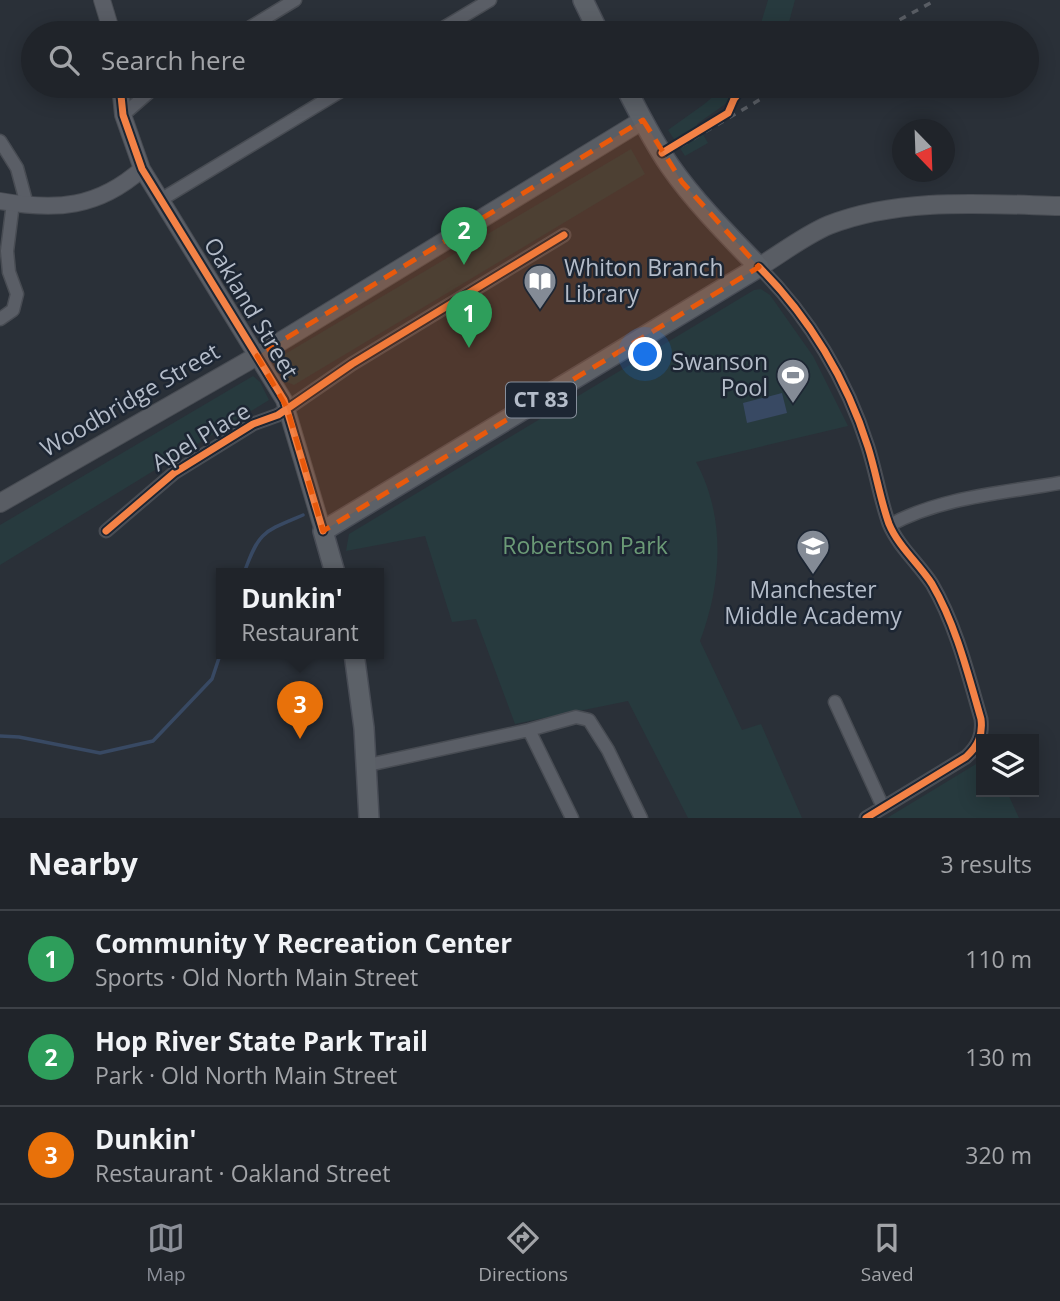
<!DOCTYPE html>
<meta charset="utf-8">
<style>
:root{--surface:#20242a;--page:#282c32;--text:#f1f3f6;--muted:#a2a4a8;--line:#3d4147;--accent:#8c9099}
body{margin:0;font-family:"Open Sans",sans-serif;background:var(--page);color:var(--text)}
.controls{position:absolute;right:21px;bottom:21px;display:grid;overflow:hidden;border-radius:0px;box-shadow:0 4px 18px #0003}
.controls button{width:63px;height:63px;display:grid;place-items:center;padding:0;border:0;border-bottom:2px solid var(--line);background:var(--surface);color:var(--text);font:35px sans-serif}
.compass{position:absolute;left:892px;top:119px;width:63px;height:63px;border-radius:50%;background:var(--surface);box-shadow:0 4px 18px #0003;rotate:157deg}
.you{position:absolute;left:646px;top:355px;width:24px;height:24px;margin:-18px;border:5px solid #fff;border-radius:50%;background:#1a73e8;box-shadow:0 0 0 10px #1a73e833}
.badge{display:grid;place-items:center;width:46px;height:46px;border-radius:50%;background:var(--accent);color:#fff;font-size:23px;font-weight:700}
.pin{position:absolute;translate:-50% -58px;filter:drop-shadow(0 2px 4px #0008)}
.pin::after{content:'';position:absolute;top:37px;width:24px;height:21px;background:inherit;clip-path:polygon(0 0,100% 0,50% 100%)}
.popup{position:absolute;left:216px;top:568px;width:168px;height:91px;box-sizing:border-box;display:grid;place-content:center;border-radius:0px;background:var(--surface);filter:drop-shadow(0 2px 5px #0005);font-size:23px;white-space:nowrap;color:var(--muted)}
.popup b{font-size:26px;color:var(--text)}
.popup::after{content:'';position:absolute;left:50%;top:100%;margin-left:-14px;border:14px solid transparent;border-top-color:var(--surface)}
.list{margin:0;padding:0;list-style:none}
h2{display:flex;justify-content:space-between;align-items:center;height:91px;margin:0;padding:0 28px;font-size:30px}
h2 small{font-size:23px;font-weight:400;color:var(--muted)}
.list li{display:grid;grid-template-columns:46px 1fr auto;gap:21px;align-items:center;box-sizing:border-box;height:98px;padding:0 28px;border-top:2px solid var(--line)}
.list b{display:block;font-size:26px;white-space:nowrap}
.list p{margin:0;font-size:23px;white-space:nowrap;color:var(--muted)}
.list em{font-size:23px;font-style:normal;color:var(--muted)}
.icon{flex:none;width:38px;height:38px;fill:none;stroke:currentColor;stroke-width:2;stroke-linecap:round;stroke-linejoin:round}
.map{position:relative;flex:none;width:1060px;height:818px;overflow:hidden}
.search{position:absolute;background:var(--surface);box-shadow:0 4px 18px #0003;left:21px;right:21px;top:21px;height:77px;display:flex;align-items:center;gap:18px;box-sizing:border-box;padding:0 24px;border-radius:38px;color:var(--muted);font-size:26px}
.sheet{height:385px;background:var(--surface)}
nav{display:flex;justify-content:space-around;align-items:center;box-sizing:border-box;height:98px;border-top:2px solid var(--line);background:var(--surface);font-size:19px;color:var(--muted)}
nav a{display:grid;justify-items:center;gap:4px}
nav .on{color:var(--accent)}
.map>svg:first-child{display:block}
.green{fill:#273a3e}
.water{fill:#384963}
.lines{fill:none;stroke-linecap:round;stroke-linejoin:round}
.stream{stroke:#384963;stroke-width:3.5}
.minor-casing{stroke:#484c53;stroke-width:15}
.tertiary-casing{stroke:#484c53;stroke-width:18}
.secondary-casing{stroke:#484c53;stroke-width:20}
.primary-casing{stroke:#484c55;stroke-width:22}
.minor{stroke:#5a5e66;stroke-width:12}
.tertiary{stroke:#5a5e66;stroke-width:16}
.secondary{stroke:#595d64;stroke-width:18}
.primary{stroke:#5c6168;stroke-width:19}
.rail{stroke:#595d64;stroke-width:3.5;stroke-dasharray:7 7;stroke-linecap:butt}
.cycleway-casing{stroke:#1d2633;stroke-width:11}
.cycleway{stroke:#f48246;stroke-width:7}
.marked{fill:#e8590c;fill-opacity:0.2;stroke:#e8590c;stroke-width:5;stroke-dasharray:14 9;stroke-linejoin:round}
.labels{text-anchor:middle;stroke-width:5;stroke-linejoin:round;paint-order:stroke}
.shield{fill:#1d2633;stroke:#878f9c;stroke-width:2}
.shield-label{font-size:21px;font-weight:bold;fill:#b4bcc9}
.poi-label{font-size:23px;fill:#b4bcc9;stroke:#1d2633;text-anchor:start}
.street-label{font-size:23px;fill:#b4bcc9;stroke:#1d2633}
.park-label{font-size:23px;fill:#6b9a76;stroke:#1d2633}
</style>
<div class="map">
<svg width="1060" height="818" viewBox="0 0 1060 818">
<rect width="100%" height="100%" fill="#2a3038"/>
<path class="green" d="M768,0H795L786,33H758Z
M726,86H751L697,124L708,143L685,156L668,130L703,105Z
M631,149L645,174L294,385L287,382L276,365L280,357Z
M761,289L770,295L813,356L848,426L696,462C726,517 722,583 700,641L742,730L761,724L802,818H688L628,701L515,724L476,619L452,622L425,536L346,551L349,534L754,290Z
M253,376L260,382L269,400L0,565V525Z
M981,761V792H1007L1019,818H887Z"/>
<path class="water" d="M782,393L787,413L747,423L743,403Z"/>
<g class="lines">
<path class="stream" d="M244,573C259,531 263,532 303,515
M0,736L19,737L100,753L153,741L212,679L221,652"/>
<defs>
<path id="minor" d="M241,33L295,0
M435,33L490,0
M123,115L156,86
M0,141L17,168L27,205
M162,199L349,86
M759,267C809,317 847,380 868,447C876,472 880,499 889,524C898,546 919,564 932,584C956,625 968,674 981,719C983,735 978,746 966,757L866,818
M0,319L13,310L17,294L9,272L7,251L13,203
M890,525C941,497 1003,493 1060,483
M106,531L174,473L253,424L278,415L352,364L564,235
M835,702L883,807
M529,730L572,818
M368,765L529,730L576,717L589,720L608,750L641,818"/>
<path id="tertiary" d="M102,0L112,33
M120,86L123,115L142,169L284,400L323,531
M0,201C56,211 98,208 142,169"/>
<path id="secondary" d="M759,267C782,253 805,235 829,225C900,197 986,204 1060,206
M0,503L257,356L643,120"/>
<path id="primary" d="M583,0L599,33
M335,573L323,531L759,267C728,235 695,202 670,166C652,140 639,113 625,86
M354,653L364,728L369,818"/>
</defs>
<use href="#minor" class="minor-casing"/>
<use href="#tertiary" class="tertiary-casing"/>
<use href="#secondary" class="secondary-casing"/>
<use href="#primary" class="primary-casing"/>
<use href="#minor" class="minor"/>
<use href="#tertiary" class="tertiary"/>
<use href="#secondary" class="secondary"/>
<use href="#primary" class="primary"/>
<path class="rail" d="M875,33L936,0
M681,146L783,86"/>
<defs>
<path id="cycleway" d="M120,86L123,115L142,169L284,400L323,531
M662,153L728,113L734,99L744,86
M759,267C809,317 847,380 868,447C876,472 880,499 889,524C898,546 919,564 932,584C956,625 968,674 981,719C983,735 978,746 966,757L866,818
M106,531L174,473L253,424L278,415L352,364L564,235"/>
</defs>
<use href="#cycleway" class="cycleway-casing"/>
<use href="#cycleway" class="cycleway"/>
</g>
<path class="marked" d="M643,120L682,182L759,267L323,531L287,408L257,356Z"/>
<defs>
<symbol id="library-pin" viewBox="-11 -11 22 30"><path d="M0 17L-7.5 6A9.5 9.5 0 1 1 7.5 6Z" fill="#848b96" stroke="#1d2633"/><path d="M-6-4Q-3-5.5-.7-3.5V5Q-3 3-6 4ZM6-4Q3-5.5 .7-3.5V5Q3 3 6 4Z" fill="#fff"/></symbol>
<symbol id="stadium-pin" viewBox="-11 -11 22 30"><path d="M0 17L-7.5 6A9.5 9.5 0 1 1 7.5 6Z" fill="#848b96" stroke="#1d2633"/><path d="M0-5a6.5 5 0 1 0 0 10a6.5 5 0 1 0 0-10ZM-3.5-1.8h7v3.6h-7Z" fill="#fff"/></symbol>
<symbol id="school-pin" viewBox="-11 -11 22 30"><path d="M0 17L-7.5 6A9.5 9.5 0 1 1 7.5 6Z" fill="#848b96" stroke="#1d2633"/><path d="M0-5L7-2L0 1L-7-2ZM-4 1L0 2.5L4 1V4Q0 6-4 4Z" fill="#fff"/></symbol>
</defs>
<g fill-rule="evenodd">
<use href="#library-pin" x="521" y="262" width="38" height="52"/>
<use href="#stadium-pin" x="774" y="356" width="38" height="52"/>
<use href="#school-pin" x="794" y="527" width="38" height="52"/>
</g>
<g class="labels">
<rect class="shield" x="506" y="382.5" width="70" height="35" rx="5"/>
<g class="shield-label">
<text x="541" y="407">CT 83</text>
</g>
<g class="poi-label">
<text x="564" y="276">Whiton Branch<tspan x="564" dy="26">Library</tspan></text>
<text x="768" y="370" text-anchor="end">Swanson<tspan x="768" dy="26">Pool</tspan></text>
<text x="813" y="598" text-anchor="middle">Manchester<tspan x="813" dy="26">Middle Academy</tspan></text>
</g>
<g class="street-label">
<text transform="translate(251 308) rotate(59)" y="8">Oakland Street</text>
<text transform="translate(130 400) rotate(-30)" y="8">Woodbridge Street</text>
<text transform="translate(201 437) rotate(-31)" y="8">Apel Place</text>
</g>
<g class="park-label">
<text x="585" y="554">Robertson Park</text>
</g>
</g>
</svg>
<div class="controls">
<button><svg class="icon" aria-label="layers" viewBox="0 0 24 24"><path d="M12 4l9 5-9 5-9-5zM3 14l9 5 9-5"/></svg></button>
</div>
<svg class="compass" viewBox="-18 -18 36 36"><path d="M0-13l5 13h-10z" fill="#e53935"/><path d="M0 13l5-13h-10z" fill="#a2a4a8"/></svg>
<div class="you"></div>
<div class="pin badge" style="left:469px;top:348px;background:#2e9e5b">1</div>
<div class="pin badge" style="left:464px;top:265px;background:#2e9e5b">2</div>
<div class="pin badge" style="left:300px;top:739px;background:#e8710a">3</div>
<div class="popup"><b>Dunkin'</b>Restaurant</div>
<div class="search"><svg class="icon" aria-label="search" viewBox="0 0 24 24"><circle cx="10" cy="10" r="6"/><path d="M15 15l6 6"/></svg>Search here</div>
</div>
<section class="sheet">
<h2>Nearby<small>3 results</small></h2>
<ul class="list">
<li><span class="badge" style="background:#2e9e5b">1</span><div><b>Community Y Recreation Center</b><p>Sports · Old North Main Street</p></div><em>110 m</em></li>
<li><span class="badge" style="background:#2e9e5b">2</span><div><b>Hop River State Park Trail</b><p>Park · Old North Main Street</p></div><em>130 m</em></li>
<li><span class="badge" style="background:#e8710a">3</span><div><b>Dunkin'</b><p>Restaurant · Oakland Street</p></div><em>320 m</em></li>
</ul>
</section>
<nav>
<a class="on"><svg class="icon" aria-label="map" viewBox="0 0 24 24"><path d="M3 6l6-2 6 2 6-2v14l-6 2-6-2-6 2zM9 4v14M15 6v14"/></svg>Map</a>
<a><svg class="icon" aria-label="directions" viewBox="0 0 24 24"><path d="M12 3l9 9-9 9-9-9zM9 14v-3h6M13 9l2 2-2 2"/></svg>Directions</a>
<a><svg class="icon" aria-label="saved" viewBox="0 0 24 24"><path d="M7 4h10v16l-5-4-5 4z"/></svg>Saved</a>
</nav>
